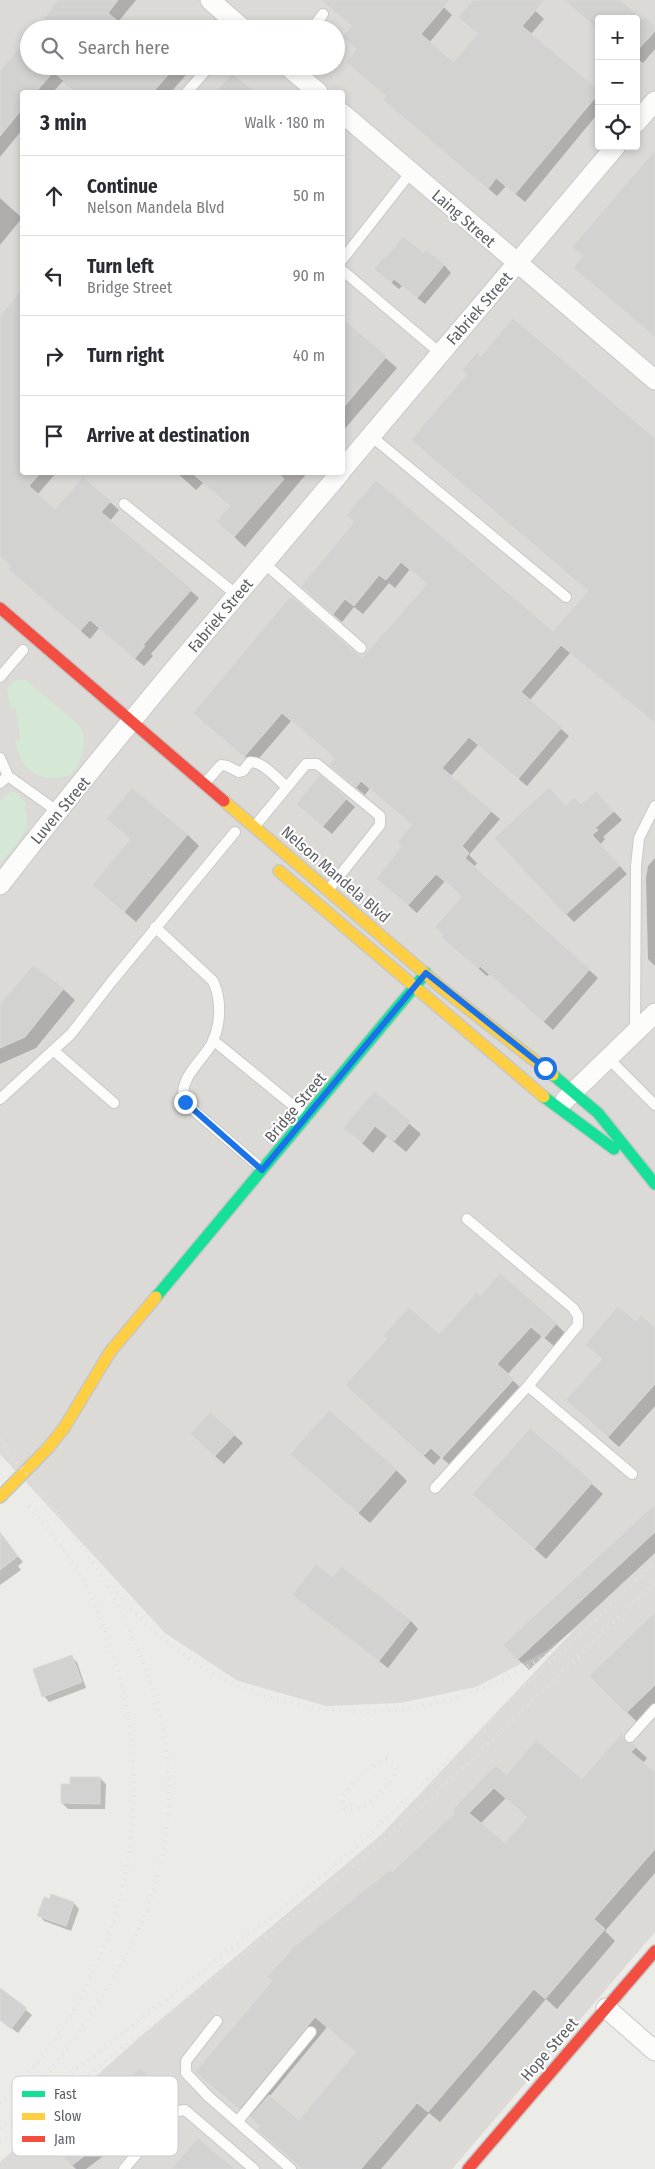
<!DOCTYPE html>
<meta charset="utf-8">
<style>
:root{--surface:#fff;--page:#f2f2f3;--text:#2b2b33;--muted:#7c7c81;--line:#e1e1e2}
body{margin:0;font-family:"Fira Sans Condensed",sans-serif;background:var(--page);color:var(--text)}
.controls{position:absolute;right:15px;top:15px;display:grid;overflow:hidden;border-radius:5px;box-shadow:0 2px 8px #0003}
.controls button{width:45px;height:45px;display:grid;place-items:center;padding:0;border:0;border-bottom:1px solid var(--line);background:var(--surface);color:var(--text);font:25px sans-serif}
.stop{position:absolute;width:15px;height:15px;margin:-11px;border:4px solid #1a73e8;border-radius:50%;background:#fff}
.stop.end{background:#1a73e8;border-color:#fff;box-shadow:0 1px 5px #0008}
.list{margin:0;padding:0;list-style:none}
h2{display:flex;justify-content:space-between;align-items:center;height:65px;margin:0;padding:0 20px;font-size:21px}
h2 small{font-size:16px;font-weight:400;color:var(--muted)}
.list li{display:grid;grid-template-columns:32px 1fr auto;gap:15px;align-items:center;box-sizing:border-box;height:80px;padding:0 20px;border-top:1px solid var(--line)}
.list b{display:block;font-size:19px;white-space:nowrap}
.list p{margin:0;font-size:16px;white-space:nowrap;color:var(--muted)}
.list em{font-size:16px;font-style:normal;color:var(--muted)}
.icon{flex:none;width:28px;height:28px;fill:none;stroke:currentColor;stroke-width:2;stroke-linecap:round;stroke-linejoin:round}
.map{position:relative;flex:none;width:655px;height:2169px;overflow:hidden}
.search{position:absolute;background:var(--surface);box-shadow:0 2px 8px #0003;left:20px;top:20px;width:325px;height:55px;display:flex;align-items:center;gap:12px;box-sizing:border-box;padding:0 18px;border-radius:28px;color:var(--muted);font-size:19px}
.panel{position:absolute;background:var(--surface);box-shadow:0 2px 8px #0003;left:20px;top:90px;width:325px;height:385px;border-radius:5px}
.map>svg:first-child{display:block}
.industrial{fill:#dbdad7;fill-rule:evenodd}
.green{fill:#d5e7d5}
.shadow{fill:#0003;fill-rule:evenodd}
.building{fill:#d2d2d0;stroke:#dadad6;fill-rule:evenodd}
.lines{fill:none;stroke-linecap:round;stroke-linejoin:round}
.lane-casing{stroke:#c8c9c8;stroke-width:12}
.street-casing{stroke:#c8c9c8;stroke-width:21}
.fast-casing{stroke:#c7c7c7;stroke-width:14}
.slow-casing{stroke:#c7c7c7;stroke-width:14}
.jam-casing{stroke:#c7c7c7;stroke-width:14}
.lane{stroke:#fcfcfb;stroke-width:10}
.street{stroke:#fcfcfb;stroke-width:19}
.fast{stroke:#16e098;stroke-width:11}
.slow{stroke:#ffcf43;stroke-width:11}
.jam{stroke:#f24e42;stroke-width:11}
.rail{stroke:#e2e2e2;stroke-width:4;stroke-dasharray:1 6;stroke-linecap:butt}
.route{stroke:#1a73e8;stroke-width:6}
.labels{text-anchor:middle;stroke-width:4;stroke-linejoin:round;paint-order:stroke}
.street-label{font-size:16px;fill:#5c5f64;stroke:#fff}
.key{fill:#fff;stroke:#cecfd0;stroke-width:1}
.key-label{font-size:14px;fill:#5c5f64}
</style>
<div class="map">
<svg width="655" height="2169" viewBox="0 0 655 2169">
<rect width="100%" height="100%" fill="#ebebe7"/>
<path class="industrial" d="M0,0H655V1932L452,2169H0V2162L141,2036L382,1834L575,1629L544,1652L476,1687L400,1703L326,1706L238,1681L165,1633L0,1454ZM599,19H636V146H599ZM29,29H336V66H29ZM22,92H342V472H22Z"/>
<path class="green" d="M17,680H26L80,726C89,744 82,759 71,775C39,783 21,773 15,740H20L16,708L10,707L7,688Z
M11,792L16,793L26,803C23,809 28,816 27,823C25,838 9,852 0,864V801Z"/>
<path class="shadow" d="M60,0H136L118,22Z
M321,0H436L452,15L429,43L454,64L479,34L474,0H524L544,19L530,35L599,92V112L525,202L506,186L497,196L393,108L387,96L348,62L358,50L353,26Z
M565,0H619L643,21L655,28V49L643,63L636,58V19H599V30Z
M179,21L188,29H173Z
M29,66H194L171,92H77L63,81L53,92H22V130L0,157V73Z
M233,75L253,92H218Z
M0,198L22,218L0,245Z
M424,254L444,265L451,273L425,304L402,286L399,289L383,276Z
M22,291V472H57L37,495L55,511L110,502L119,510L110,521L199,598L151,654L153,656L144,666L99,628L90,639L19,578L13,566L0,555V316Z
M342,320L397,368L342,432Z
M413,440H655V723L570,653L529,701L569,736L527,786L478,745L450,777L500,819L469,855L477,863L474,867L598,978L553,1030L490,974L487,976L451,945L463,897L445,881L417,913L378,879L403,846L413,825L370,788L365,795L339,773L330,765L336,758L292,720L254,764L203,722L362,660L428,584L410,569L395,588L389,583L363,614L354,607L342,622L311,595L355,523L554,633L589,591Z
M176,472H308L245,547L218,522L231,506L203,483L196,490Z
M346,799L355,807L332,834L306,812Z
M604,801L622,820L603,837L605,839L600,845L627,874L574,922L566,914V807Z
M108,819L187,834L199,846L136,922L93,885L131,840Z
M655,858V966L648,959L646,878L648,866Z
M33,967L63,989L75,1000L36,1048L0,1064V1006Z
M374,1093L421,1134L406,1152L387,1136L373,1153L345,1128Z
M480,1298L556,1324L566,1334L555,1347L542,1336L507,1375L523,1390L452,1467L441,1457L434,1465L357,1395L439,1336Z
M636,1322L655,1328V1406L619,1447L567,1400Z
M531,1430L603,1494L546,1559L473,1494Z
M234,1435L243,1443L224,1464L200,1443Z
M303,1465L396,1470L407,1481L370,1523Z
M655,1509V1553L529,1670L518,1659Z
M6,1542L23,1562L18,1566L21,1570L0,1585V1543Z
M294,1595L410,1620L418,1629L388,1668Z
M655,1614V1707L638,1723L591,1676Z
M71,1657L77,1662L86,1688L49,1702L44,1696Z
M622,1735L647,1758L643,1763L655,1774V1873L605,1931L615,1941L557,2009L546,1999L440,2122L429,2113L381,2169H303L258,2130L261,2127L252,2118L197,2072L392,1874L506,1776L582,1781ZM506,1798L528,1818L505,1844L480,1824ZM327,2027L357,2053L299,2122L269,2097Z
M100,1778L106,1784L105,1809H68L62,1803L72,1785Z
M52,1895L74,1903L79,1909L71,1931L44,1921L39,1915Z
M2,1991L32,2015L18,2033L0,2020V1994Z
M141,2070L170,2106L86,2169H76L72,2165Z"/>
<path class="building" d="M58,0H118L108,13L127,29H35Z
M321,0H450L421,34L453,62L478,34L458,17L473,0H545L522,26L599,90V93L515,194L496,178L488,189L383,100L386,96L346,62L357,49L342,37L352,26Z
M564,0H620L643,19L645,17L655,26V31L636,52V19H599V30Z
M29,36V66H176L153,92H78L53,72L36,92H22V109L0,136V71Z
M232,73L255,92H216Z
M655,150V337L573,268L583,256L572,247Z
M403,236L424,253L426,250L445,264L417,298L394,279L391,283L374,269L384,257L386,258Z
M22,289V472H41L29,486L55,509L83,477L111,501L101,512L192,589L143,645L145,646L135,658L90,620L80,631L8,569L11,566L0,556V316Z
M342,318L387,356L342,409Z
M513,318L655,438V723L561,645L521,692L562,727L518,779L469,737L442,768L492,810L462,846L469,853L465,858L590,969L543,1022L480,966L478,969L441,937L443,935L435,927L462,896L436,874L408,905L376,879L402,846L397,842L412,825L361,781L356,787L329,765L335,758L282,713L244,757L193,713L290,597H292L362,658L427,584L401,562L386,580L379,575L354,606L345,599L333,614L301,586L354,522L346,515L376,480L553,631L588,591L411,440L467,374L462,370L477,352L481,356Z
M191,472H277L284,479L234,537L216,522L230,506Z
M320,775L347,798L323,826L296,804Z
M549,787L566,806L574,797L581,804L596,791L614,811L595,828L598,830L592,835L620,865L565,915L494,838Z
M132,788L188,834L124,912L92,885L130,839L106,819Z
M33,965L64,988L25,1037L0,1048V1004Z
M374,1091L411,1121L394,1141L375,1126L362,1143L343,1128Z
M500,1273L557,1323L544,1338L531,1327L497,1364L514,1379L442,1458L431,1448L423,1456L345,1385L387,1339L383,1336L409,1307L439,1334L477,1292L480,1296Z
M618,1306L636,1321L641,1315L655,1327V1384L608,1437L566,1400L602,1359L585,1345Z
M329,1410L397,1469L358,1513L290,1454Z
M210,1412L235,1434L215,1456L190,1434Z
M530,1428L593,1482L534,1549L472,1494Z
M655,1504V1532L517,1660L503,1645Z
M0,1532L18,1556L0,1570Z
M316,1564L333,1577L341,1566L411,1620L379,1661L292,1595Z
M655,1612V1685L626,1713L589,1676Z
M72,1655L82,1682L42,1697L33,1669Z
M622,1733L626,1742L633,1743L637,1746L631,1752L655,1772V1849L594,1919L605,1929L545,1999L534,1989L428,2112L417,2103L361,2169H303L257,2130L260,2126L250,2117L269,2095L299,2120L356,2052L315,2017L239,2109L195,2072L272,1981L267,1977L296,1945L390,1870L392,1872L455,1813L452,1810L496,1765L506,1775L536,1740L582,1779ZM494,1788L527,1817L505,1843L469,1813Z
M70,1777H100V1804L61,1803V1784H70Z
M51,1894L74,1902L66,1926L37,1916L44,1897L50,1899Z
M0,1988L27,2008L11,2029L0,2020Z
M141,2068L162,2097L71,2166L49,2137Z
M198,2138L235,2169H171Z"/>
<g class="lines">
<defs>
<path id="lane" d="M312,29L323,14
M187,92L210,66
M342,260L411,172
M342,270L440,353
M371,436L566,597
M124,504L237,595
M264,563L361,648
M0,677L23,650
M0,758L8,776L57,811
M0,783L8,776
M205,783L221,765L227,766L239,772L243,771L250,762C264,762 277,779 287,787
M255,826L306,764H317L380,816V825L329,889
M155,927L213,981C222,1000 221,1026 211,1045C201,1062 176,1081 185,1103L262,1169
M635,1032L636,866L639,838L655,806
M213,1040L307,1117
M53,1050L114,1103
M608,1058L655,1105
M0,1099L71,1034L112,981L235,832
M467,1219L573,1308L578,1316V1325L528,1386L632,1474
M435,1488L528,1386
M630,1737L655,1709
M217,2021L186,2061V2073L208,2096L291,2169
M238,2121L311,2032
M124,2169L172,2112L185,2110L254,2169"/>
<path id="street" d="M210,0L243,29
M287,66L318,92
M342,113L655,380
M636,123L655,101
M342,470L616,146
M0,885C109,744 225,609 341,472
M565,1100L655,1013
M606,2008L655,2051"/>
<path id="fast" d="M553,1075L598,1113L655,1184
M544,1097L614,1149
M156,1297L426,973"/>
<path id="slow" d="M224,801L443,989L553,1075
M279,871L544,1097
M0,1497L48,1448L64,1428L110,1352L156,1297"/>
<path id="jam" d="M0,608L224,801
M468,2169L655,1951"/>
</defs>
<use href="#lane" class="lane-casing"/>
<use href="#street" class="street-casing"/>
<use href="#fast" class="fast-casing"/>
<use href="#slow" class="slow-casing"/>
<use href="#jam" class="jam-casing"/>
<use href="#lane" class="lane"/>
<use href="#street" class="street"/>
<use href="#fast" class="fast"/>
<use href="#slow" class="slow"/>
<use href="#jam" class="jam"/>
<path class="rail" d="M0,1440C39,1492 84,1541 114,1598C146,1658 171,1730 169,1799C166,1919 91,2025 15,2111
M114,1586C180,1681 306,1727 418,1707C469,1698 518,1675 560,1646
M386,1759L394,1764L396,1770C392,1786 363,1815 345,1808L342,1799C346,1787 373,1761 386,1759Z
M0,2103C122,1987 165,1806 111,1648C103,1624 94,1600 82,1578C67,1552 48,1528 28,1505
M0,2129L247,1936L352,1851L655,1562
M0,2143C122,2046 250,1955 368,1853C468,1767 560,1673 655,1582"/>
</g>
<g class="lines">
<path class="route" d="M185,1102L262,1170L426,973L545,1068"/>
</g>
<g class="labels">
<g class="street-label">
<text transform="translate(464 218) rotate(41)" y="6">Laing Street</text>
<text transform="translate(479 308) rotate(-49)" y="6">Fabriek Street</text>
<text transform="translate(220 615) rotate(-50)" y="6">Fabriek Street</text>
<text transform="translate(60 810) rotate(-50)" y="6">Luven Street</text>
<text transform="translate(336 874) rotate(41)" y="6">Nelson Mandela Blvd</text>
<text transform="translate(295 1107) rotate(-50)" y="6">Bridge Street</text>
<text transform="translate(549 2049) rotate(-49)" y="6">Hope Street</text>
</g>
</g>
<rect x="12" y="2076" width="166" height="80" rx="8" class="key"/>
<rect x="22" y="2091" width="23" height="6" fill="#16e098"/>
<rect x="22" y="2113" width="23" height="7" fill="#ffcf43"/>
<rect x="22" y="2136" width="23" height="6" fill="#f24e42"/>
<g class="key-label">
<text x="54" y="2099">Fast</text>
<text x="54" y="2121">Slow</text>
<text x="54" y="2144">Jam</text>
</g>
</svg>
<div class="controls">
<button>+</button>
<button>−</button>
<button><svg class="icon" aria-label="locate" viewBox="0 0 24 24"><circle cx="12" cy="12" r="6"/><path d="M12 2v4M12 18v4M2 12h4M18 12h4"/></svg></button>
</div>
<div class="stop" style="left:545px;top:1068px"></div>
<div class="stop end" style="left:185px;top:1102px"></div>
<div class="search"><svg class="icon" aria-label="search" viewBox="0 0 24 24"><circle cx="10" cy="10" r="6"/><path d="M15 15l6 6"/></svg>Search here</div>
<section class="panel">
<h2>3 min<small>Walk · 180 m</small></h2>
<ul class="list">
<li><svg class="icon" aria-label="ahead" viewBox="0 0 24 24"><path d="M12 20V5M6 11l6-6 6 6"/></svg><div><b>Continue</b><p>Nelson Mandela Blvd</p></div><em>50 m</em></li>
<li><svg class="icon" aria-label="left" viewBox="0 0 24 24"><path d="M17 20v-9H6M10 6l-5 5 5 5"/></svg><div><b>Turn left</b><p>Bridge Street</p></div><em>90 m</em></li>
<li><svg class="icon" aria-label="right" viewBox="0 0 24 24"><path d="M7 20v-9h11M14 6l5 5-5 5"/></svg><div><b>Turn right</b></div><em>40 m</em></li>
<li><svg class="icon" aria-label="arrive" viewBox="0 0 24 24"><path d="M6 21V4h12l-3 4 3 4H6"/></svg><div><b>Arrive at destination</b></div></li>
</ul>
</section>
</div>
